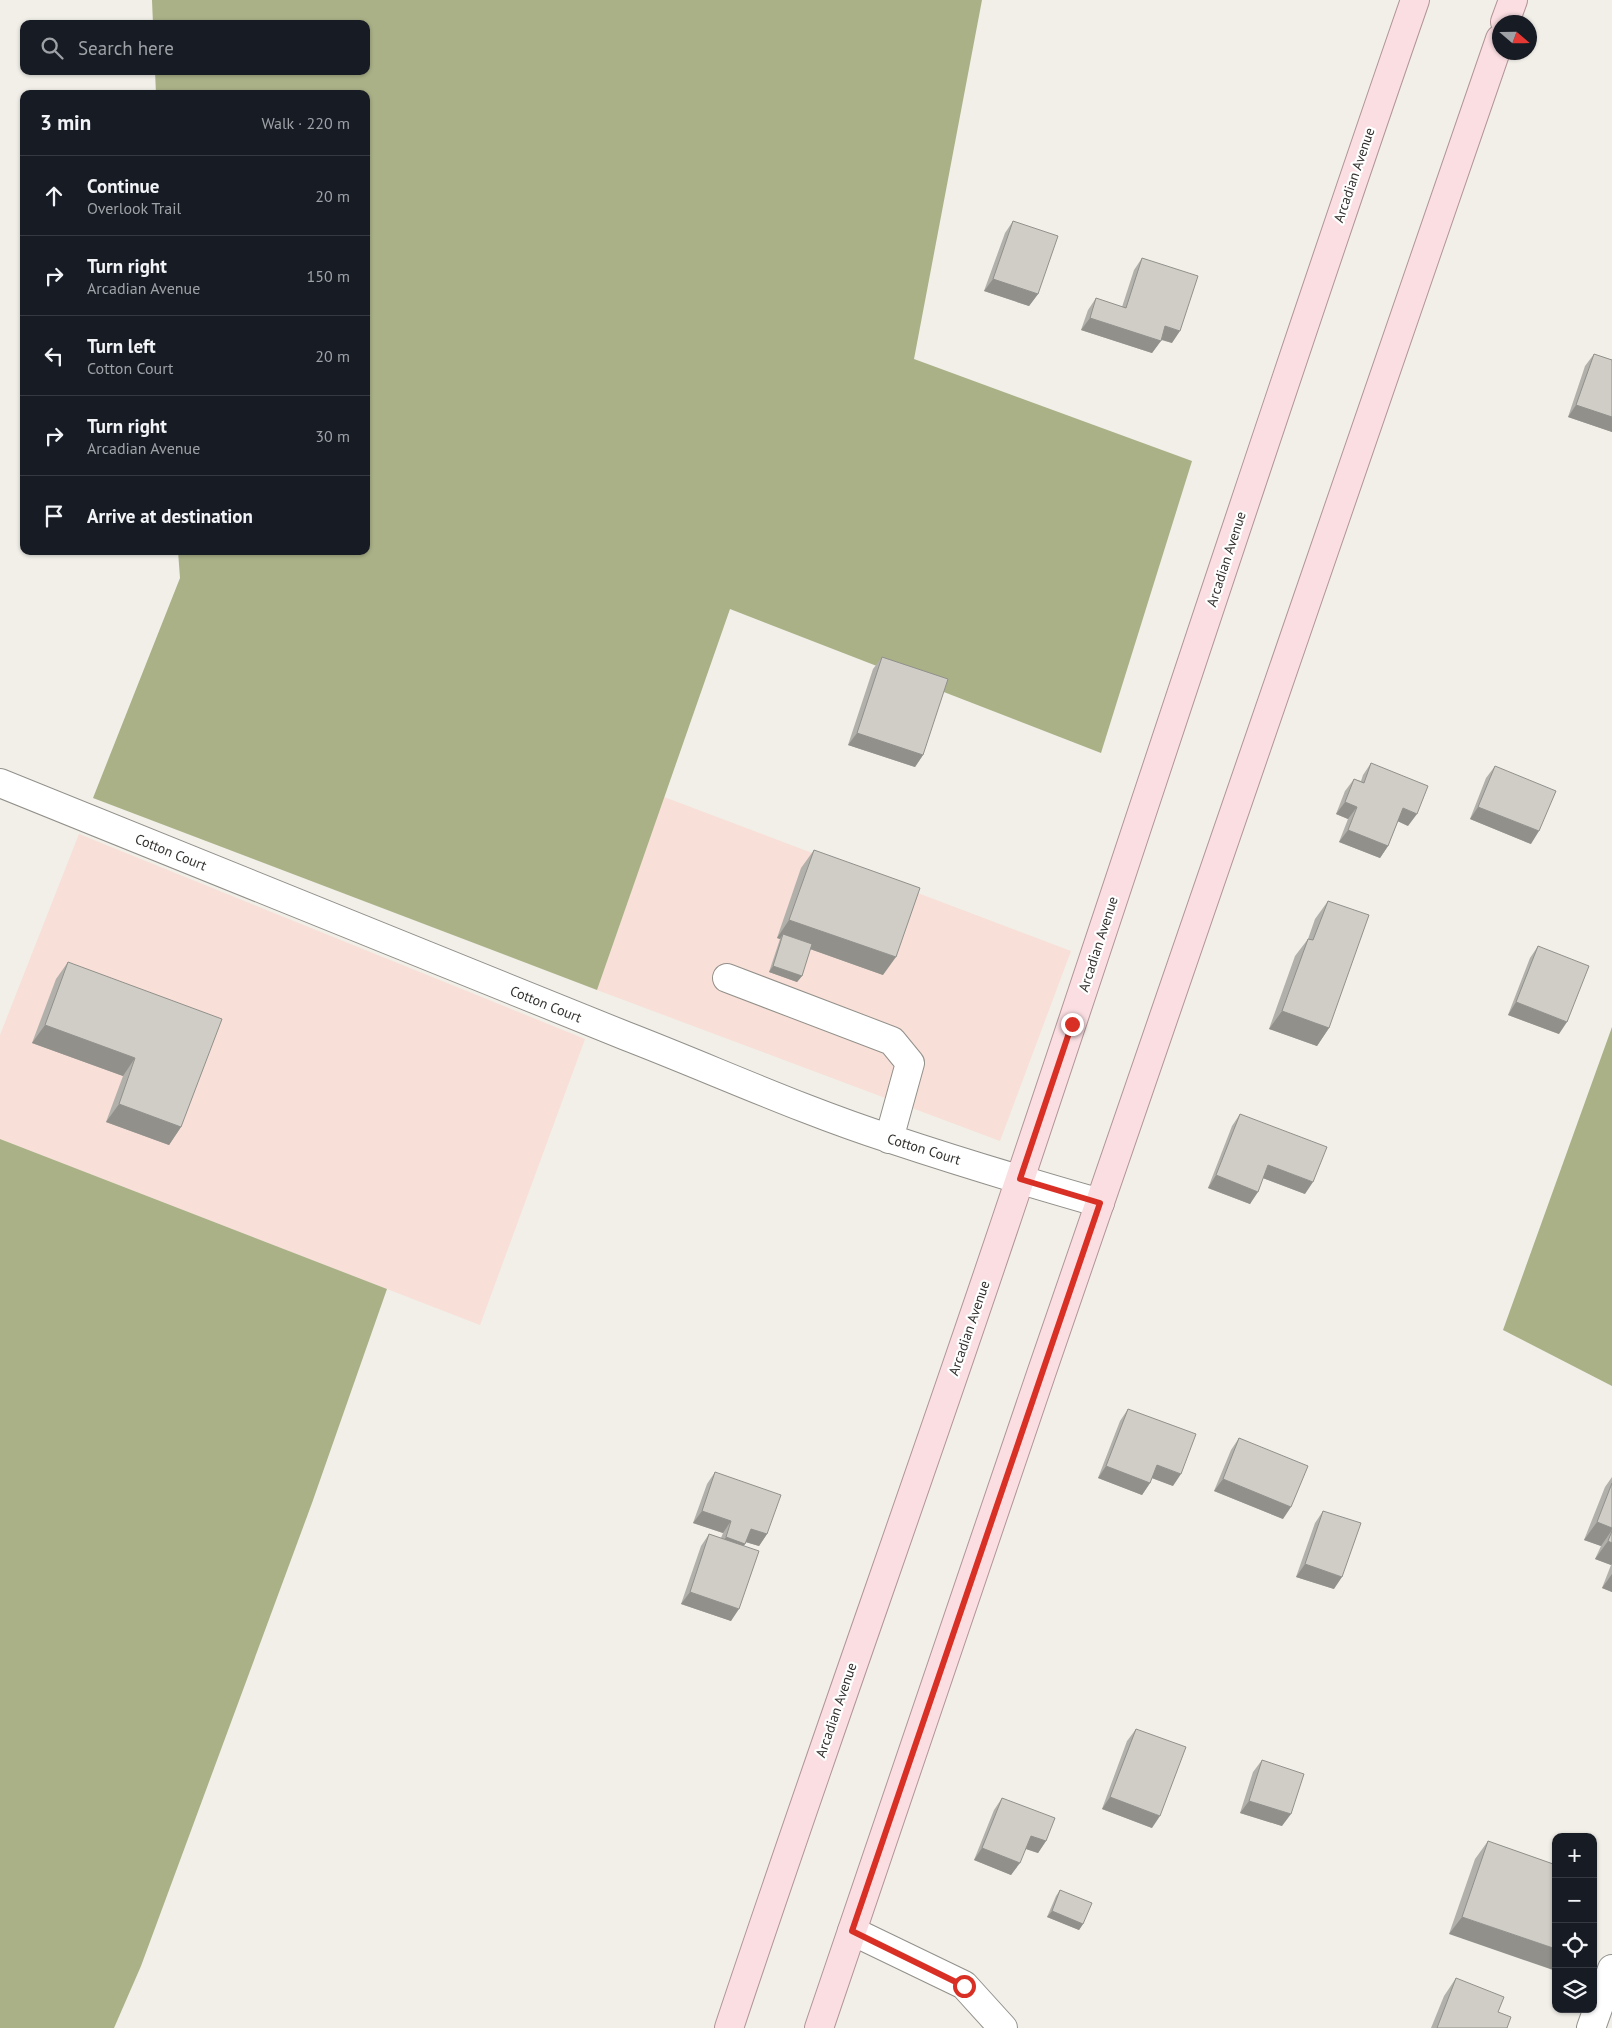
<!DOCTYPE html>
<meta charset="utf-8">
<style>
:root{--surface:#171b24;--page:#242831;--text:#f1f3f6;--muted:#9ea1a6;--line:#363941}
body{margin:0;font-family:"PT Sans",sans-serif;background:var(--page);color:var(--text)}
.controls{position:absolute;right:15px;bottom:15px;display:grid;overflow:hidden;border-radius:10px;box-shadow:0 1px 4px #0004}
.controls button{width:45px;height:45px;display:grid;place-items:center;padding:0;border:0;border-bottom:1px solid var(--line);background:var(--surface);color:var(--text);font:25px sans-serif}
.compass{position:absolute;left:1492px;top:15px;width:45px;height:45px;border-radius:50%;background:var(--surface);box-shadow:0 1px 4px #0004;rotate:110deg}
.stop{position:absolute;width:15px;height:15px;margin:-11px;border:4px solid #d93025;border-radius:50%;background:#fff}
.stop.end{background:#d93025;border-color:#fff;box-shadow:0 1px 5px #0008}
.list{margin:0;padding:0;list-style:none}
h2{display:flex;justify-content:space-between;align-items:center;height:65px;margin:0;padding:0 20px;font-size:21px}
h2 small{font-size:16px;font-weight:400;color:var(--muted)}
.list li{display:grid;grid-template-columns:32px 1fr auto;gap:15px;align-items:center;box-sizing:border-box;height:80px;padding:0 20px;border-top:1px solid var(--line)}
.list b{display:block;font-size:19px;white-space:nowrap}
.list p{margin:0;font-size:16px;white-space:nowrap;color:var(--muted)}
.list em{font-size:16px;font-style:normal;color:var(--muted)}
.icon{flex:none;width:28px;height:28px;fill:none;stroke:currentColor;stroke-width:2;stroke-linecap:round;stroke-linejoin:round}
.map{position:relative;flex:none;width:1612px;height:2028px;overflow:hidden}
.search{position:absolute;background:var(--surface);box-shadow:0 1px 4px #0004;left:20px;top:20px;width:350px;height:55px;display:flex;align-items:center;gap:12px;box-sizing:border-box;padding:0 18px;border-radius:10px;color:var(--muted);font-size:19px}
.panel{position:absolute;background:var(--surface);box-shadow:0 1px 4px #0004;left:20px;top:90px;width:350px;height:465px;border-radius:10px}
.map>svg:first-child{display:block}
.commercial{fill:#f8dfd7}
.forest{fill:#aab187}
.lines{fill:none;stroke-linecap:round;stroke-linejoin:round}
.minor-casing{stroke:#92908a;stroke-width:30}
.major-casing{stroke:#b29497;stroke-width:30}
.minor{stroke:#fff;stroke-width:28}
.major{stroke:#fadee2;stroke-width:28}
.wall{fill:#b2b0aa}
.shaded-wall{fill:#91908b}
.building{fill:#cfcdc6;stroke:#91908b}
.route{stroke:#d93025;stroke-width:6}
.labels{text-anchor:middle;stroke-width:4.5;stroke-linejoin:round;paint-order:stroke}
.street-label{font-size:14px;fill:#33322f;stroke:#fff}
</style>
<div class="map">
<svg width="1612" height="2028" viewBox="0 0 1612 2028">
<rect width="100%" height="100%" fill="#f1efe8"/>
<path class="commercial" d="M664,797L1071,951L1000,1141L597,990Z
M79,834L585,1039L480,1325L0,1139V1035Z"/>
<path class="forest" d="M152,0H982L914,359L1192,461L1101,753L730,609L597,990L93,798L180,578L178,551H366V94H156L155,71H366V24H153Z
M1612,1027V1386L1503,1330Z
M0,1139L387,1289L312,1503L141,1966L114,2028H0Z"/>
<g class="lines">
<defs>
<path id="minor" d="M0,783C209,867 417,953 626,1036C714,1070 801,1110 891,1139C960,1162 1030,1183 1100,1203
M727,978L892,1041L910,1063L889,1139
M852,1931L964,1985L1003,2028
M1591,2028L1612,1969"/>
<path id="major" d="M1505,22L1513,0
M729,2028C824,1742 927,1459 1022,1173C1153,782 1280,390 1415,0
M819,2028L1041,1374L1500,39"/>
</defs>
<use href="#minor" class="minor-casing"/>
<use href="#major" class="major-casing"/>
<use href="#minor" class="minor"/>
<use href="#major" class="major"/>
</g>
<path class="wall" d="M1013,221L1038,294L1029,306L984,291L1005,233Z
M1142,258L1172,343L1161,340L1152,353L1081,330L1088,310L1096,298L1122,307L1134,270Z
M1594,354L1612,360V432L1568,417L1585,366Z
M882,657L923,755L915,767L848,745L873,669Z
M1371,763L1408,826L1398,821L1388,846L1380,858L1339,842L1348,819L1336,814L1345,791L1354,779L1361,781L1363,775Z
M1495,766L1531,844L1470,819L1486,778Z
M814,850L883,975L810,949L802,976L797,982L769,972L780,939L777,938L801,868Z
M1328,901L1329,1028L1317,1046L1269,1029L1295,956L1308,939L1315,919Z
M1538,946L1559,1034L1508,1015L1530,958Z
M68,962L181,1127L169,1145L106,1122L123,1076L32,1043L56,979Z
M1240,1114L1305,1194L1263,1178L1250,1204L1208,1188L1232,1126Z
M1128,1409L1173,1486L1152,1478L1150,1483L1142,1495L1098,1478L1120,1421Z
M1239,1438L1283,1519L1214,1491L1231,1450Z
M715,1472L767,1534L759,1546L746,1542L744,1546L731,1621L681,1604L701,1546L709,1534L721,1538L723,1533L693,1523L707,1484Z
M1612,1477V1592L1602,1588L1611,1565L1595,1559L1601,1546L1584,1540L1605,1487Z
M1323,1511L1334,1589L1296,1577L1315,1523Z
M1136,1729L1152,1828L1102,1809L1127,1741Z
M1262,1760L1282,1826L1240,1813L1253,1772Z
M1002,1798L1046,1841L1038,1853L1026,1849L1011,1875L974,1860L994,1810Z
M1488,1841L1556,1865L1449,1934L1475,1859Z
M1060,1890L1083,1924L1079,1930L1047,1917L1056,1896Z
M1456,1978L1498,2012L1507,2028H1431L1444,1996Z"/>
<path class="shaded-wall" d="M993,279L1038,294L1029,306L984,291Z
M1090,318L1161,341L1152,353L1081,330Z
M1165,326L1180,331L1172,343L1157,338Z
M1576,405L1612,417V432L1568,417Z
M857,733L923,755L915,767L848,745Z
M1345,802L1357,807L1348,819L1336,814Z
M1478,807L1539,831L1531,844L1470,819Z
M1403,808L1417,814L1408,826L1395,820Z
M1348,830L1388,846L1380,858L1339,842Z
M789,920L896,957L883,975L782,939L783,934L780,939L777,938Z
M773,966L802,976L797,982L769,972Z
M1516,1002L1567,1022L1559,1034L1508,1015Z
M1282,1011L1329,1028L1317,1046L1269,1029Z
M45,1025L135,1058L123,1076L32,1043Z
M119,1104L181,1127L169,1145L106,1122Z
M1268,1165L1313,1182L1305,1194L1260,1177Z
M1216,1175L1258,1192L1250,1204L1208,1188Z
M1157,1465L1181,1474L1173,1486L1149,1477Z
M1106,1466L1150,1483L1142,1495L1098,1478Z
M1223,1479L1291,1507L1283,1519L1214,1491Z
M702,1511L731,1521L723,1533L693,1523Z
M1597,1522L1612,1528V1530L1601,1546L1584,1540Z
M751,1529L767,1534L759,1546L742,1541Z
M726,1537L745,1544L737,1556L718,1549Z
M1608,1541L1612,1543V1564L1611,1565L1595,1559Z
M1305,1564L1342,1577L1334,1589L1296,1577Z
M1612,1574V1592L1602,1588Z
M690,1592L739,1609L731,1621L681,1604Z
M1110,1797L1160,1816L1152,1828L1102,1809Z
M1249,1801L1291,1814L1282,1826L1240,1813Z
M1031,1836L1046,1841L1038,1853L1023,1848Z
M982,1848L1020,1863L1011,1875L974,1860Z
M1052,1911L1083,1924L1079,1930L1047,1917Z
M1462,1917L1556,1949V1971L1449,1934Z"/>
<path class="building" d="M1013,221L1058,236L1038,294L993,279Z
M1142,258L1198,276L1180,331L1165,326L1161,341L1090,318L1096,298L1126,308Z
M1594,354L1612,360V417L1576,405Z
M882,657L948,679L923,755L857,733Z
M1371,763L1428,786L1417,814L1403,808L1388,846L1348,830L1357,807L1345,802L1354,779L1364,783Z
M1495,766L1556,791L1539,831L1478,807Z
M814,850L920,888L896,957L789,920Z
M1328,901L1369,915L1329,1028L1282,1011L1308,939L1313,940Z
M783,934L812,944L802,976L773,966Z
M1538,946L1589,966L1567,1022L1516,1002Z
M68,962L222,1019L181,1127L119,1104L135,1058L45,1025Z
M1240,1114L1327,1147L1313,1182L1268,1165L1258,1192L1216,1175Z
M1128,1409L1196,1434L1181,1474L1157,1465L1150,1483L1106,1466Z
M1239,1438L1308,1466L1291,1507L1223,1479Z
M715,1472L781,1495L767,1534L751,1529L745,1544L726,1537L731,1521L702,1511Z
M1612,1483V1528L1597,1522Z
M1323,1511L1361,1523L1342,1577L1305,1564Z
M1612,1531V1543L1608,1541Z
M709,1534L759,1551L739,1609L690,1592Z
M1136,1729L1186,1747L1160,1816L1110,1797Z
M1262,1760L1304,1774L1291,1814L1249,1801Z
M1002,1798L1055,1818L1046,1841L1031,1836L1020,1863L982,1848Z
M1488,1841L1556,1865V1949L1462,1917Z
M1060,1890L1092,1903L1083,1924L1052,1911Z
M1456,1978L1504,1997L1498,2012L1511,2017L1507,2028H1437Z"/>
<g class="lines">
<path class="route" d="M964,1986L852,1931L1100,1203L1020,1179L1072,1024"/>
</g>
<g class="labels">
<g class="street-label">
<text transform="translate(1354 175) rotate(-71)" y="5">Arcadian Avenue</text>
<text transform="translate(1226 559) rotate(-72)" y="5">Arcadian Avenue</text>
<text transform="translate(171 852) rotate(22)" y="5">Cotton Court</text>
<text transform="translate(1098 944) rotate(-72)" y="5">Arcadian Avenue</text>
<text transform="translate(546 1004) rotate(22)" y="5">Cotton Court</text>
<text transform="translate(924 1149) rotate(17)" y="5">Cotton Court</text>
<text transform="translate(969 1328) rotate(-71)" y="5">Arcadian Avenue</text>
<text transform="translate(836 1710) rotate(-71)" y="5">Arcadian Avenue</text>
</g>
</g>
</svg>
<div class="controls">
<button>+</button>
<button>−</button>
<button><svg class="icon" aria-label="locate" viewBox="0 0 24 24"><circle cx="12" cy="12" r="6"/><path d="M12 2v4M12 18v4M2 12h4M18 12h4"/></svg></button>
<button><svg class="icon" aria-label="layers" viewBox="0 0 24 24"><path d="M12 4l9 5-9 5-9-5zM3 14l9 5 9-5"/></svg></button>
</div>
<svg class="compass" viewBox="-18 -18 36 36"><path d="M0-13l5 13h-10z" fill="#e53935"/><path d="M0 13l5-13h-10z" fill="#9ea1a6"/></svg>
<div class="stop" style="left:964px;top:1986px"></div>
<div class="stop end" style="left:1072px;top:1024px"></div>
<div class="search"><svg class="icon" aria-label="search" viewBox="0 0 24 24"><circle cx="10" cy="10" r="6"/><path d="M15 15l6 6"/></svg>Search here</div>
<section class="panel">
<h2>3 min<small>Walk · 220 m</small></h2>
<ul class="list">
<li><svg class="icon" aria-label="ahead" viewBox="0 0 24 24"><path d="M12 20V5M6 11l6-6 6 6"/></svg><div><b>Continue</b><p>Overlook Trail</p></div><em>20 m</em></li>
<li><svg class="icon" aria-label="right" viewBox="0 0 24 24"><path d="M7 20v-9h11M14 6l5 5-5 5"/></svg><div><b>Turn right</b><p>Arcadian Avenue</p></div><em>150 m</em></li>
<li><svg class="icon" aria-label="left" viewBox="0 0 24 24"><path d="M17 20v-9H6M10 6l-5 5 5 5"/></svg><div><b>Turn left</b><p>Cotton Court</p></div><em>20 m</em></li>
<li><svg class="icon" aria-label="right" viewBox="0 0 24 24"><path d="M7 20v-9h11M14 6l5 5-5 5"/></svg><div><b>Turn right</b><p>Arcadian Avenue</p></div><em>30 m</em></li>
<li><svg class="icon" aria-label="arrive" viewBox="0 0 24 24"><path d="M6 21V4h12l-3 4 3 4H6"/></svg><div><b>Arrive at destination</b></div></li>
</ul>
</section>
</div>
